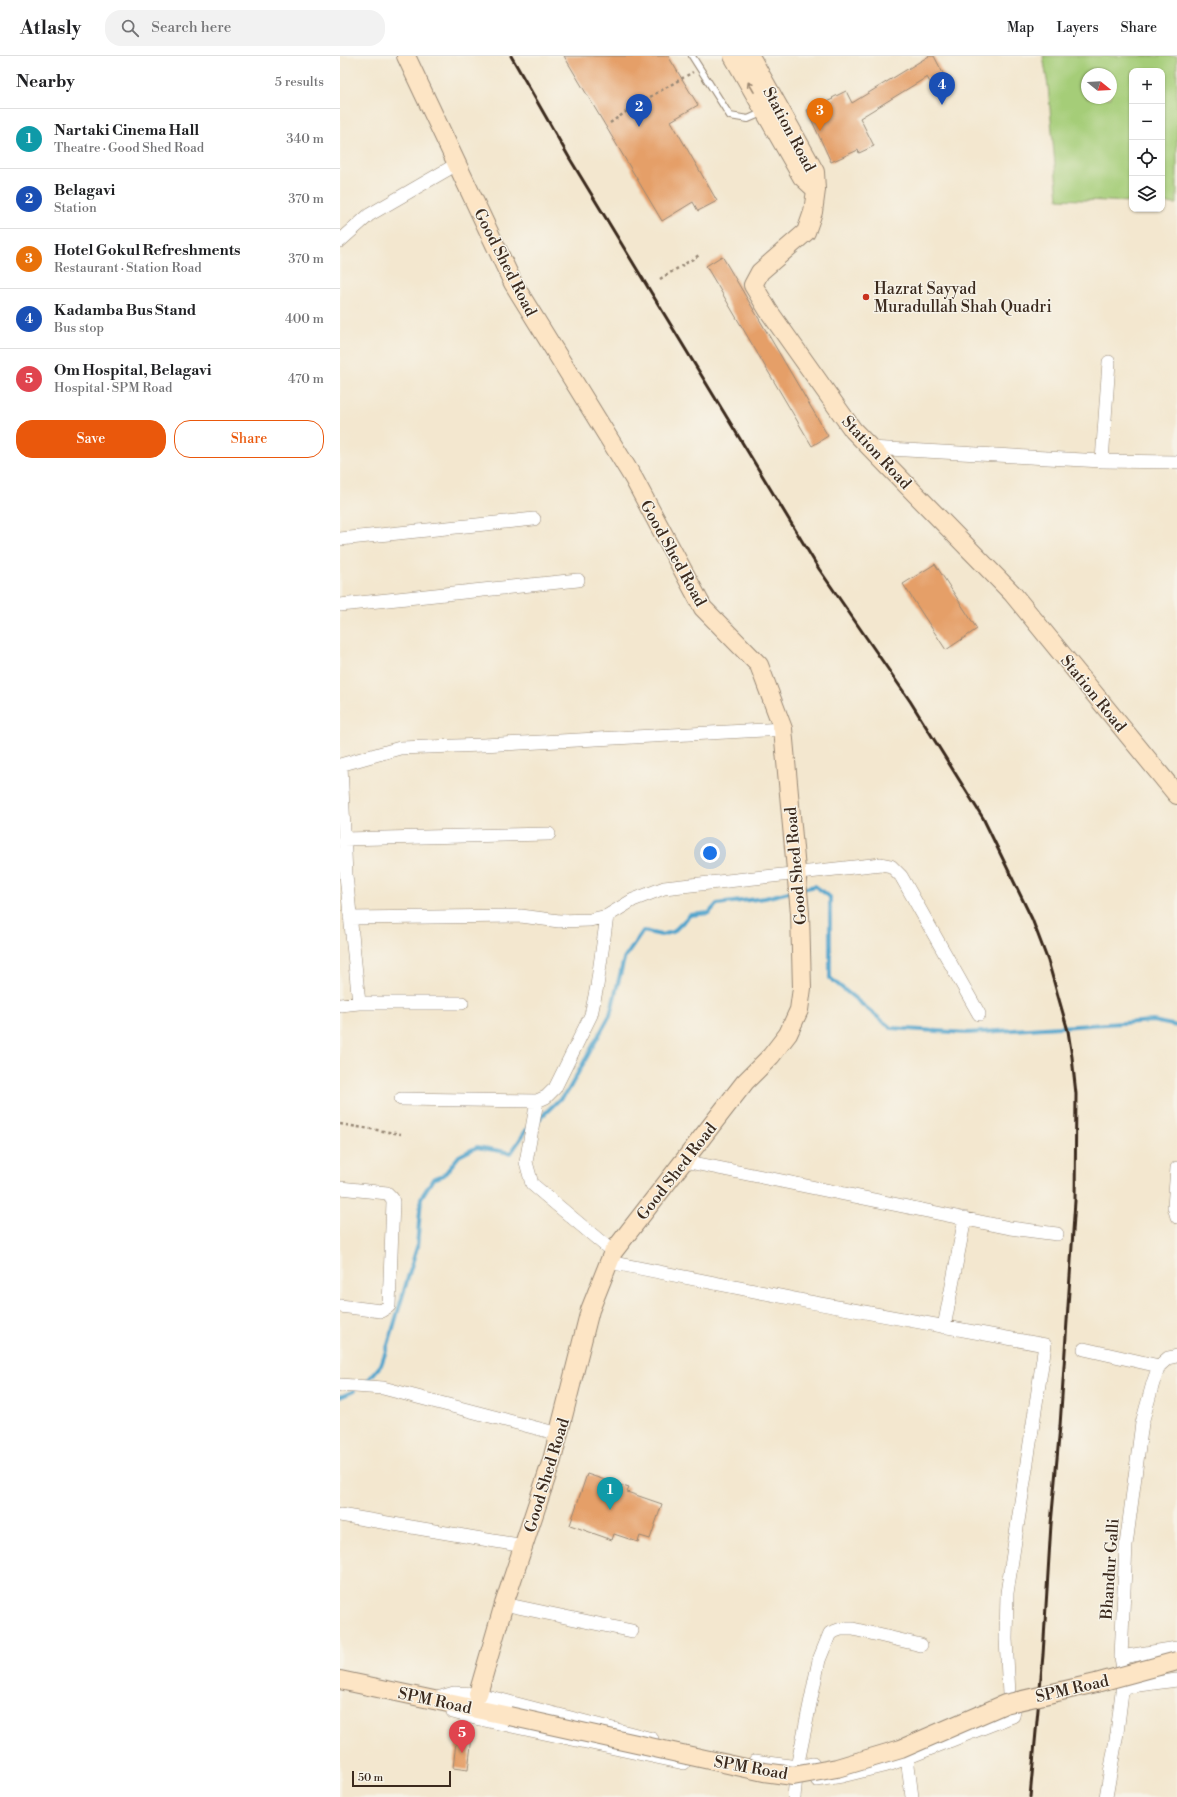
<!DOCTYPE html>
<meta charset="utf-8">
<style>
:root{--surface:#fff;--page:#f2f2f2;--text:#202124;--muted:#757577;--line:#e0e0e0;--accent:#ea580c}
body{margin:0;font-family:"Libre Bodoni",serif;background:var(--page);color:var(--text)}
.controls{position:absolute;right:12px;top:12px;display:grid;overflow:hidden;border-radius:8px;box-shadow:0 1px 3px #0004}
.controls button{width:36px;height:36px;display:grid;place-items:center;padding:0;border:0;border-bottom:1px solid var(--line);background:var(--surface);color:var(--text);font:20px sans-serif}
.compass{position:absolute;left:741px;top:12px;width:36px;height:36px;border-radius:50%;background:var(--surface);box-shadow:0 1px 3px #0004;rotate:108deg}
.scale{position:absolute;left:12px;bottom:10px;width:99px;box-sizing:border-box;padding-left:4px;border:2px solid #3b2a1e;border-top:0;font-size:11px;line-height:14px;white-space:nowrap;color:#3b2a1e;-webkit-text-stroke:3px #f7f3e8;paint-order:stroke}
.you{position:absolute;left:370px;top:797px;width:14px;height:14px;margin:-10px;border:3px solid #fff;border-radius:50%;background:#1a73e8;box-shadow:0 0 0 6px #1a73e833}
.badge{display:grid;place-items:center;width:26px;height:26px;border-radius:50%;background:var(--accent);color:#fff;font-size:13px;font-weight:700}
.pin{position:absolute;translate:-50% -33px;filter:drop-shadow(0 1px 2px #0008)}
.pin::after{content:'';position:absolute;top:21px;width:14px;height:12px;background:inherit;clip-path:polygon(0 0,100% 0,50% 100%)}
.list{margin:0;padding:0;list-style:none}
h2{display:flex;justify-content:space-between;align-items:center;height:52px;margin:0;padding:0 16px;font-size:17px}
h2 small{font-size:13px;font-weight:400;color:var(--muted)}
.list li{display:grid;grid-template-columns:26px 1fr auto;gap:12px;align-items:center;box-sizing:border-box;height:60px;padding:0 16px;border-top:1px solid var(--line)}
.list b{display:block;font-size:15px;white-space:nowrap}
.list p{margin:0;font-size:13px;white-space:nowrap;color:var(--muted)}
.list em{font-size:13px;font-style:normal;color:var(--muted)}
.actions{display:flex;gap:8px;padding:12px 16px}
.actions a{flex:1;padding:9px 0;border:1px solid var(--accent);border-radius:16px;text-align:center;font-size:14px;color:var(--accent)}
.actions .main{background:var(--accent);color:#fff}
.icon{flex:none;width:22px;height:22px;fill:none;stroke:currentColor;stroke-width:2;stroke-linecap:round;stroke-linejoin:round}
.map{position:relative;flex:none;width:837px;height:1741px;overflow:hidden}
header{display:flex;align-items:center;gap:24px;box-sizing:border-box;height:56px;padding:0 20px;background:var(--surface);border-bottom:1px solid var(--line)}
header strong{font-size:19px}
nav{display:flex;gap:22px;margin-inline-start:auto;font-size:14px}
.search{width:280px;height:36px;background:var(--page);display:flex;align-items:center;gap:10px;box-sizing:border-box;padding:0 14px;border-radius:16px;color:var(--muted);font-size:15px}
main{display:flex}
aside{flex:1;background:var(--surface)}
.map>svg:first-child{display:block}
.green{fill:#a5cd78;stroke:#707c4b;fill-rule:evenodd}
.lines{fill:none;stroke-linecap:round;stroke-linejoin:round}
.stream{stroke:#51a4cc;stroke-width:4}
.building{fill:#e59f67}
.lane-casing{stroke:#978876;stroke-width:8}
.street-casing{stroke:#978876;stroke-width:14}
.secondary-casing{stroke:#978876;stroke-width:20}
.path{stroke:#978876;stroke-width:2.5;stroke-dasharray:3 3;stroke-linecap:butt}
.lane{stroke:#fff;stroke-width:6}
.street{stroke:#fff;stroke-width:13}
.secondary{stroke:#fde5c5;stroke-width:18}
.rail{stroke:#3b2a1e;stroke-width:3}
.secondary-bridge-casing{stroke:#978876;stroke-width:20;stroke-linecap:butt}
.secondary-bridge{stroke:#fde5c5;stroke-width:18}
.oneway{stroke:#9c8872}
.poi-dot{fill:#c8321e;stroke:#f7f3e8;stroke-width:1.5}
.labels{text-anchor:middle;stroke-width:3;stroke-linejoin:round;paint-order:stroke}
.street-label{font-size:16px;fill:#3b2a1e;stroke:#f7f3e8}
.poi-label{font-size:16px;fill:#3b2a1e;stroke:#f7f3e8;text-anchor:start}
</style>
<header>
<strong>Atlasly</strong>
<div class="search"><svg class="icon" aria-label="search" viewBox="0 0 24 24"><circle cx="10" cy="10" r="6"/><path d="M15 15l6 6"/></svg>Search here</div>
<nav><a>Map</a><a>Layers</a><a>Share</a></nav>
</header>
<main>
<aside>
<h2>Nearby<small>5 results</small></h2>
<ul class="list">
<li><span class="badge" style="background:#0f9aa8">1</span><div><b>Nartaki Cinema Hall</b><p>Theatre · Good Shed Road</p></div><em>340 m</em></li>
<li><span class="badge" style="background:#1a4fb4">2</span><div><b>Belagavi</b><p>Station</p></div><em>370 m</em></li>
<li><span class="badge" style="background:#e8710a">3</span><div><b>Hotel Gokul Refreshments</b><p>Restaurant · Station Road</p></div><em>370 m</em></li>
<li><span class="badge" style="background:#1a4fb4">4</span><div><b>Kadamba Bus Stand</b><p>Bus stop</p></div><em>400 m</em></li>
<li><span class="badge" style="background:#e0444e">5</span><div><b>Om Hospital, Belagavi</b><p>Hospital · SPM Road</p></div><em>470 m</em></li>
</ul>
<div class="actions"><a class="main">Save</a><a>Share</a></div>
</aside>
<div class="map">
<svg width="837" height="1741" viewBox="0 0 837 1741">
<rect width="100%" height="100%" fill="#f7f3e8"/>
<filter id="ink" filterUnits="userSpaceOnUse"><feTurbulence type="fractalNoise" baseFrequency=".025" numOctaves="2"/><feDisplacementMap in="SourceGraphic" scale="8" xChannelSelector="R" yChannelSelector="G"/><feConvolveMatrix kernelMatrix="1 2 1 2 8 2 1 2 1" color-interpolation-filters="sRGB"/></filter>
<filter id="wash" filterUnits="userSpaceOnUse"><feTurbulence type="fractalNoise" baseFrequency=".012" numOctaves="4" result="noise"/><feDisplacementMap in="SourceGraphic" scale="16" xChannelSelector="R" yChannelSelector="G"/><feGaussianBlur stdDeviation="0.9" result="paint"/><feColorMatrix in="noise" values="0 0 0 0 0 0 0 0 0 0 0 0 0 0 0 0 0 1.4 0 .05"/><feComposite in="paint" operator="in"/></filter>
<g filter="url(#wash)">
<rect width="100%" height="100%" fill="#f3e7cf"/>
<path class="green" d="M703,0H837V148L822,147V15H792V146L718,143L708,30ZM747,18H771V42H747Z"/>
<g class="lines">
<path class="stream" d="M462,833L475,830L490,841V922L551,972L627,977L813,965L837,970
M197,1065L228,1035L270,959L284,903L303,875L321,879L333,876L350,859L369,857L377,848L425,842L453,835
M25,1328L41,1309L48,1289L77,1191L81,1142L93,1123L104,1119L119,1100L137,1091L171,1097L187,1073
M0,1341L14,1335"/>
</g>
<g id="blocks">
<path class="building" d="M224,0H328L358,49L331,65L377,145L358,155L353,146L322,165Z
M589,0H594L608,27L595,35L587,21L520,62L534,90L519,97L518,94L491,106L467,54L493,43L492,42L506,35L512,47Z
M382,200L488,380L472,390L366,210Z
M595,508L637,573L606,594L563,528Z
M247,1418L289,1432L287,1436L322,1448L310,1483L300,1480L298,1486L274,1478L272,1484L230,1469Z
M118,1670L133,1672L128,1714L113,1712Z"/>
</g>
</g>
<g filter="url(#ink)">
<use href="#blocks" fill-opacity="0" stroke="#978876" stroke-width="1"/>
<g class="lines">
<defs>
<path id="lane" d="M352,0L390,60L408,63L424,56"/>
<path id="street" d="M0,185L29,159L117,108
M769,306L762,405L837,406
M530,392L762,405
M0,483L194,463
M0,549L238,524
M0,709L60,692L143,689L443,673
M1,709L6,819L19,947
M4,783L209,778
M10,862L181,860L219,865L250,864L267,860L293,844L324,832L541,808L551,810L561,820L639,958
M0,949L19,947H122
M61,1043L197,1045L206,1041L215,1032L251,959L257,930L267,860
M197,1045L186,1106L192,1128L273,1196
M344,1105L670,1172L717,1178
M837,1112L834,1151L837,1161
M0,1132L47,1137L52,1142L53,1146L49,1250L41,1255L0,1250
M269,1206L465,1245L705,1289L667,1537L666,1583L669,1638L674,1655L673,1660L551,1708L502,1720L477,1724
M604,1271L625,1162
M744,1293L819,1310
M0,1329L43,1332L219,1378
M0,1459L184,1490
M164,1548L292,1575
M781,1601L837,1592
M783,1631L837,1624
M94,1643L114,1637L138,1638L312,1683
M113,1656L135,1662L344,1707
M567,1701L572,1741
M415,1705L457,1711L473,1708
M454,1741L457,1711L479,1604L490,1577L501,1573H513L581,1589
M766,1741L777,1677L784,1619L781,1601L786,1489L802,1367L813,1327L819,1310L828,1302L837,1300"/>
<path id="secondary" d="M66,0L173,227L294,423L363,552L419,609L443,673L460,857L462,932L459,954L448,978L431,1000L405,1026L273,1196L250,1254L212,1404L164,1548L138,1638
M393,0L462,121L476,134
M410,0L475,116L476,134L473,156L466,176L420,216L413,229L428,254L513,374L672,537L837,739
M0,1624L169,1660"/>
</defs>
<use href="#lane" class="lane-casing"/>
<use href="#street" class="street-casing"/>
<use href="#secondary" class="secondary-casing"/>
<path class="path" d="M270,67L296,49L353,16
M320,223L361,198
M0,1068L61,1078"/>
<use href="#lane" class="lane"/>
<use href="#street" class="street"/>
<use href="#secondary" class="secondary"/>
<path class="rail" d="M171,0L230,103L479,513L570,645L643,762L692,863L708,905L728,975L732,1001L736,1038L735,1145L720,1370L711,1468L703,1599L690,1741"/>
<defs>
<path id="secondary-bridge" d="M169,1660L424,1716L453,1720L497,1712L561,1693L665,1648L756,1627L837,1605"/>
</defs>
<use href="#secondary-bridge" class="secondary-bridge-casing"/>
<use href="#secondary-bridge" class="secondary-bridge"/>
</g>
<defs><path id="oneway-shaft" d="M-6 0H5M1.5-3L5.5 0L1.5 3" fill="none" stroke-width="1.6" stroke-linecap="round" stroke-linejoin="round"/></defs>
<use class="oneway" href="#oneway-shaft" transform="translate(411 31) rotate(-120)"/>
</g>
<circle class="poi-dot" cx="526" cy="241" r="4"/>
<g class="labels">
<g class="street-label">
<text transform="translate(450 73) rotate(62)" y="6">Station Road</text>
<text transform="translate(166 206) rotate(63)" y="6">Good Shed Road</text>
<text transform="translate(537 396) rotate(47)" y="6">Station Road</text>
<text transform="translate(334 497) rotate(61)" y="6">Good Shed Road</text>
<text transform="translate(754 637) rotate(51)" y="6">Station Road</text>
<text transform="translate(455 810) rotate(-95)" y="6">Good Shed Road</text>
<text transform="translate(336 1115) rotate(-52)" y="6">Good Shed Road</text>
<text transform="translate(206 1419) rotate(-73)" y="6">Good Shed Road</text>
<text transform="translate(769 1513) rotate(-86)" y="6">Bhandur Galli</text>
<text transform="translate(732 1632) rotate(-13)" y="6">SPM Road</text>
<text transform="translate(95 1644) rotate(12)" y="6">SPM Road</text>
<text transform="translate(411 1711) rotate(10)" y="6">SPM Road</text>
</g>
<g class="poi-label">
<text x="534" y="238">Hazrat Sayyad<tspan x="534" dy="18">Muradullah Shah Quadri</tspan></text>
</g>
</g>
</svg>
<div class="controls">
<button>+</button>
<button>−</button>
<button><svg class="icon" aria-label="locate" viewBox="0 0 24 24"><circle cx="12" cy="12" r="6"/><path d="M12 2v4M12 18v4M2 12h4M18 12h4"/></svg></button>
<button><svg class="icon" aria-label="layers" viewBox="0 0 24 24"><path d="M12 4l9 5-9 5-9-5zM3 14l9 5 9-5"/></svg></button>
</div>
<svg class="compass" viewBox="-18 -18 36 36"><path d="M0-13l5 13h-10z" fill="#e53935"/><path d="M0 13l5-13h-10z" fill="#757577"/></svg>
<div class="scale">50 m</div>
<div class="you"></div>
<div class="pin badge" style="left:270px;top:1454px;background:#0f9aa8">1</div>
<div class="pin badge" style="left:299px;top:71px;background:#1a4fb4">2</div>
<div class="pin badge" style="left:480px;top:75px;background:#e8710a">3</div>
<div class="pin badge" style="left:602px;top:49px;background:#1a4fb4">4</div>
<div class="pin badge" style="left:122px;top:1697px;background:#e0444e">5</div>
</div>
</main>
